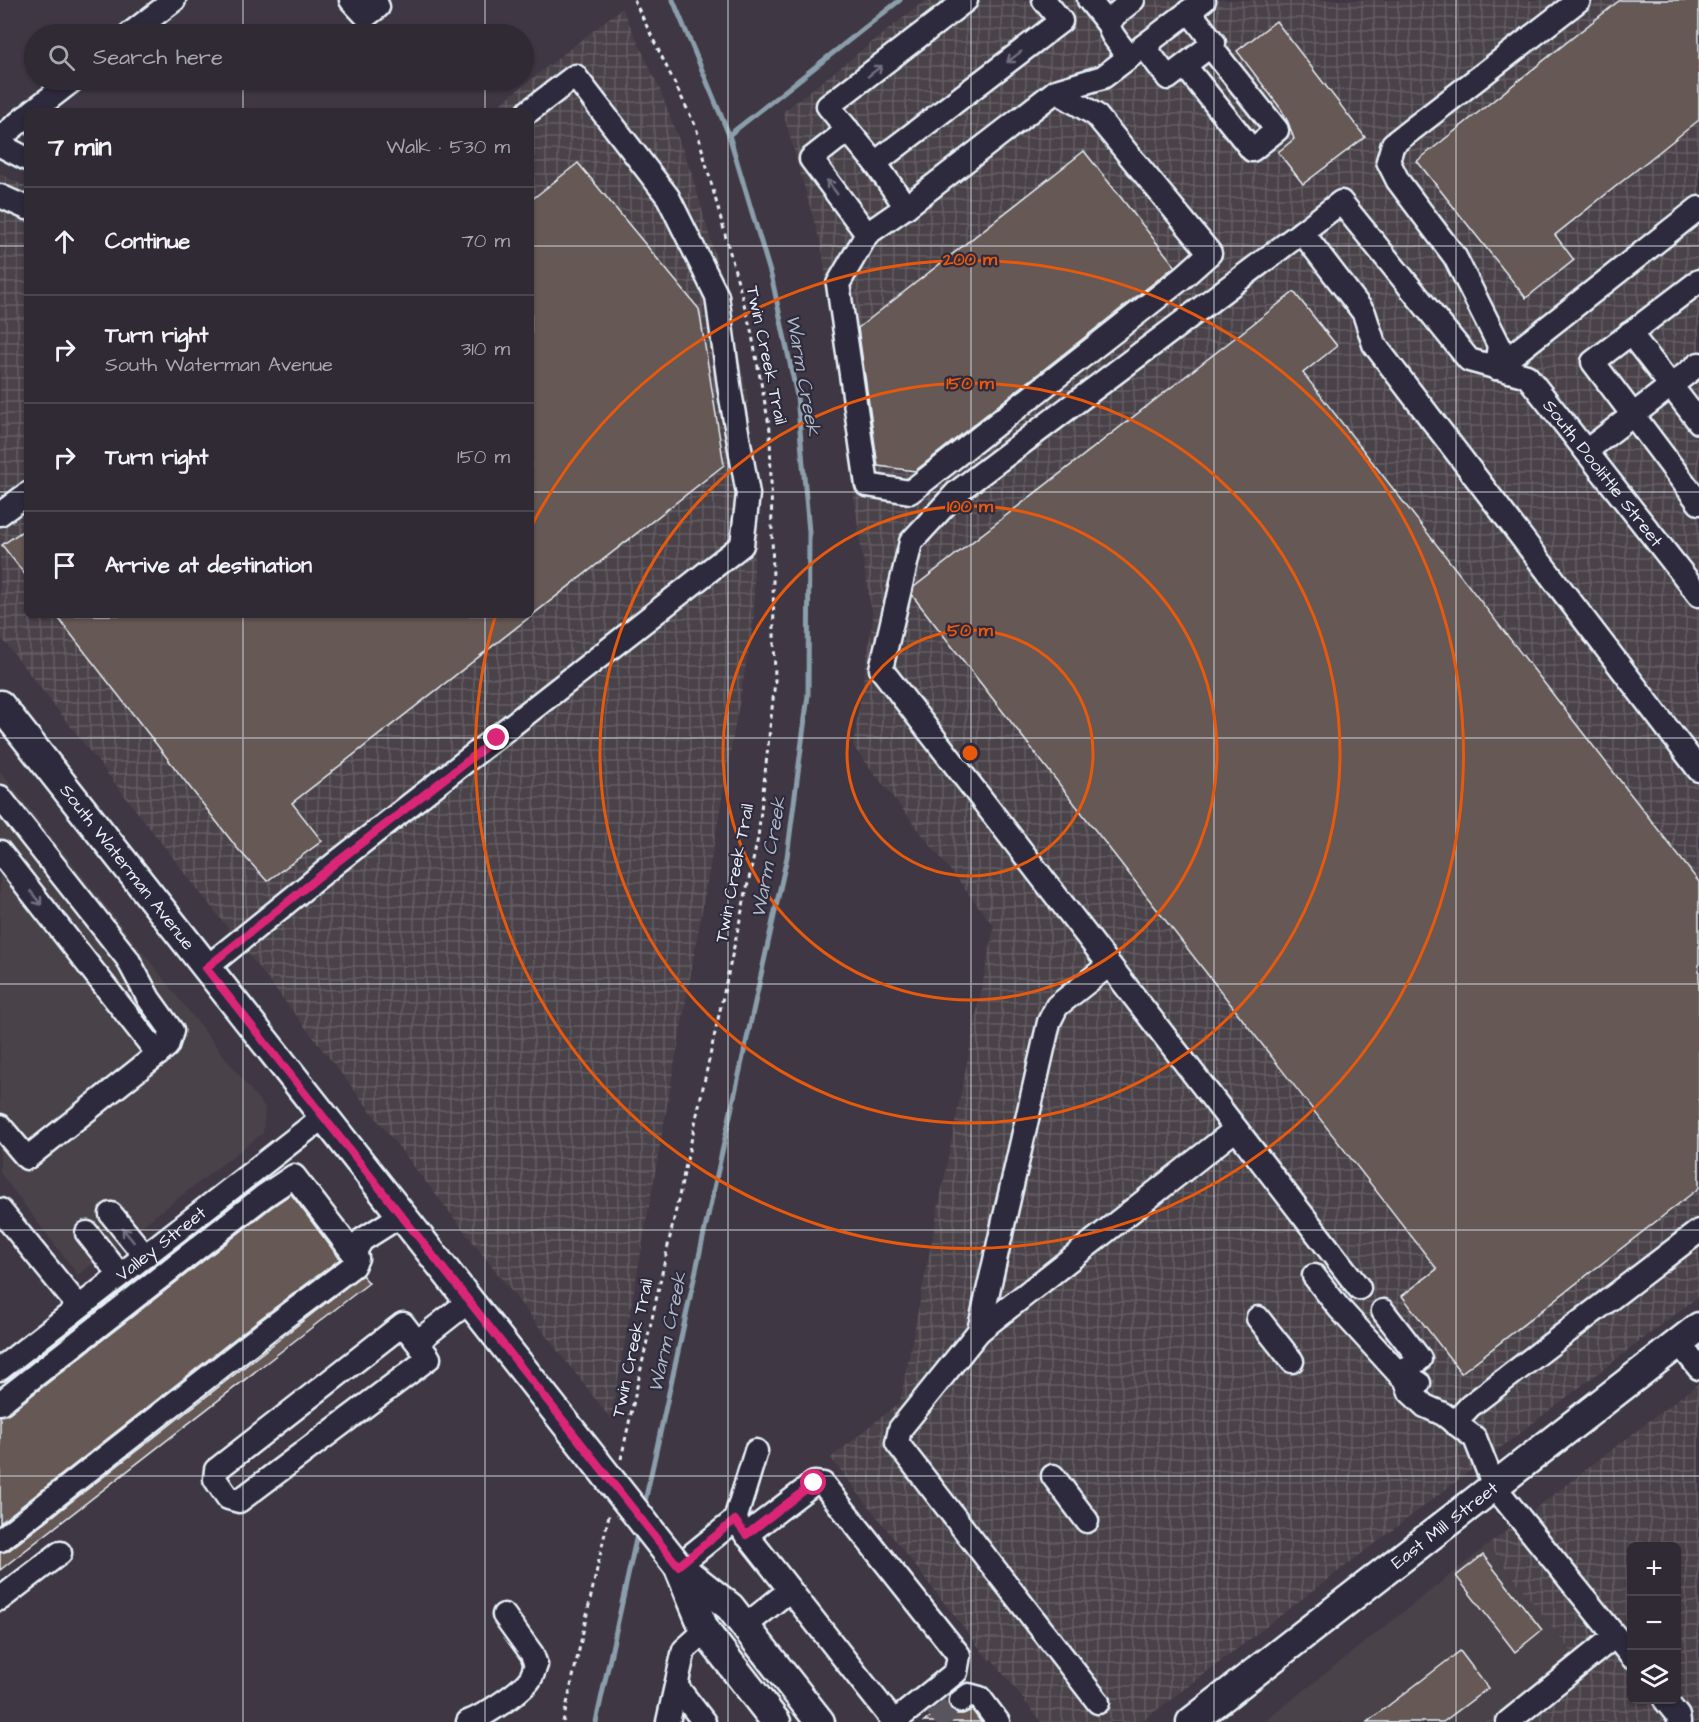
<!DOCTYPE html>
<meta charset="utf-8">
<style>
:root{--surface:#2f2a33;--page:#3b363f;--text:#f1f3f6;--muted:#a7a7ac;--line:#4a464e}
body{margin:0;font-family:"Architects Daughter",sans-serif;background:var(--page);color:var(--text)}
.controls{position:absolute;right:18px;bottom:18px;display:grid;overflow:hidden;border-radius:9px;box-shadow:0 2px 4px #0004}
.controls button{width:54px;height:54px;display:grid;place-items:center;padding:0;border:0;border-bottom:2px solid var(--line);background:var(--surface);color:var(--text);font:30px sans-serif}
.stop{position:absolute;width:18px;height:18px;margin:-14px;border:4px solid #db2777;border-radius:50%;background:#fff}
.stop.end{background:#db2777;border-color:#fff;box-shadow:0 2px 6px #0008}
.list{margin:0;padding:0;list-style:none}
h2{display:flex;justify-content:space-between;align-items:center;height:78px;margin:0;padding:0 24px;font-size:26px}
h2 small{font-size:20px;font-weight:400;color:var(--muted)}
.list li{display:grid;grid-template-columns:39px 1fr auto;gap:18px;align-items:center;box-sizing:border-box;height:108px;padding:0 24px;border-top:2px solid var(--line)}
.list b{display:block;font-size:22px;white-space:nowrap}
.list p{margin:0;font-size:20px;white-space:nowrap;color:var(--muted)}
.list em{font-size:20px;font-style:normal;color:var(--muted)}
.icon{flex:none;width:33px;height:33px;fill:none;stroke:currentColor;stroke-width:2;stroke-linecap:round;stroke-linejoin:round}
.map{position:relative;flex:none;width:1699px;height:1722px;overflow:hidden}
.search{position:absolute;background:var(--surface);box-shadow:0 2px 4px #0004;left:24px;top:24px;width:510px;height:66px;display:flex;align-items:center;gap:15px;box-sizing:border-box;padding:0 21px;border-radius:33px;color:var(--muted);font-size:22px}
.panel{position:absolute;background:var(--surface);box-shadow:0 2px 4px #0004;left:24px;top:108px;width:510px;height:510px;border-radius:9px}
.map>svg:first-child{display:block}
.built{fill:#4a4249}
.industrial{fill:url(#industrial-grid);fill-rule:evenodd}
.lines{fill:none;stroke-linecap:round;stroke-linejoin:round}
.stream{stroke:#8b9eab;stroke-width:5}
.building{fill:#655955;stroke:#e8f1f8;stroke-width:1.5}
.minor-tunnel{stroke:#58545f;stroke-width:22;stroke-dasharray:22 11;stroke-linecap:butt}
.minor-casing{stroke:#e8f1f8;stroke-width:27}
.major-casing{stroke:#e8f1f8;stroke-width:33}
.path{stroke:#e8f1f8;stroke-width:3;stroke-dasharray:4.5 4.5;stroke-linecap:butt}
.minor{stroke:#2f2a3d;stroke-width:22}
.major{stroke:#2f2a3d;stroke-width:28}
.major-bridge-casing{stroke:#e8f1f8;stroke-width:33;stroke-linecap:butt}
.major-bridge{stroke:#2f2a3d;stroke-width:28}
.oneway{stroke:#70707e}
.route{stroke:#db2777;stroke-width:8}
.grid{fill:none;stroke:#e8f1f8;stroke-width:1.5;stroke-opacity:0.55}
.ring{fill:none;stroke:#e8590c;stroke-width:3}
.labels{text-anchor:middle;stroke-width:4.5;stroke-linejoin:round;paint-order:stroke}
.street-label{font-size:18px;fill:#e8f1f8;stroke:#2f2a3d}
.water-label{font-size:20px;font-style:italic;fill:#aab9c4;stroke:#2f2a3d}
.centre{fill:#e8590c;stroke:#2f2a3d;stroke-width:3}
.ring-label{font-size:18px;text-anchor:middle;font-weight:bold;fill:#e8590c;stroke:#2f2a3d;stroke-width:4.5;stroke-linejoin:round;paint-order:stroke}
</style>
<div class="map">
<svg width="1699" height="1722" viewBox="0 0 1699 1722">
<defs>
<pattern id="industrial-grid" width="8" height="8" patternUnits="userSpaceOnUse" patternTransform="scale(1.5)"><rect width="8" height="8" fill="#4a4249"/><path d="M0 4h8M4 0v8" fill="none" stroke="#645e64"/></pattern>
</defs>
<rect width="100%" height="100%" fill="#3f3844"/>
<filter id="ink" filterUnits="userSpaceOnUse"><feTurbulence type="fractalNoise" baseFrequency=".0167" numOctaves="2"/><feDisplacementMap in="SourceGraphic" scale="12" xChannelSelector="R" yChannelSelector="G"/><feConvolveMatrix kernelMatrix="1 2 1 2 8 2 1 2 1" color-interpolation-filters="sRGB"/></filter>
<g filter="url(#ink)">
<path class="built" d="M0,771L265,1108L263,1133L78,1275L0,1173Z
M1488,1545L1573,1654L1485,1722H1264Z"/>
<path class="industrial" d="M926,0H1699V1296L1141,1722H1041L992,1659L989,1660L831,1458L900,1402L994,926L853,746L873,618L860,542L822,249L783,112Z
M622,8L660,90L692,175L721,276L747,393L759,541L754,556V620L611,1419L0,636V174L27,187V615H531V111H491Z
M1699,1383V1722H1485L1573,1654L1488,1545ZM1632,1546H1676V1700H1632Z"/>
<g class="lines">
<path class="stream" d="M729,135L900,0
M644,1506L787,857L808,695L809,532L797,396L772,279L729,135L673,0
M596,1722L638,1530"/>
</g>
<path class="building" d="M1620,0H1699V120L1555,235L1574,260L1526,298L1417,161Z
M1276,21L1365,137L1303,184L1278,152L1294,139L1288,122L1281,109L1237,51Z
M1084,151L1175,266L915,471L878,466L858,328Z
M578,163L699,309L724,465L292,803L322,841L267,881L237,848L56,615H531V200Z
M1294,292L1337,346L1303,373L1699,882V1188L1461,1373L1402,1296L1437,1269L912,595L914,587Z
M27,528V577L2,545Z
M291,1194L340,1259L261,1318L0,1523V1416L8,1414L272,1207Z
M362,1275L369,1283L0,1570V1553L8,1551Z
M1483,1555L1542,1630L1515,1652L1456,1576Z
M1460,1651L1488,1688L1443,1722H1367Z
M948,1703L951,1710L956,1714H963L972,1710L981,1722H924Z"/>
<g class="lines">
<path class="minor-tunnel" d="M934,1722L961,1701"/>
<defs>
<g id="minor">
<path d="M351,0L366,16L378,7L375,0"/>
<path d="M1089,0L1109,25"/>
<path d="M130,34L174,0"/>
<path d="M1144,46L1168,78L1214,43L1189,11"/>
<path d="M1129,57C1105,25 1100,26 1133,0"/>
<path d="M1185,66L1252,150L1277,130L1210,46"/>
<path d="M1056,91L1096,115L1210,253L1181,279L910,492L867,485L838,284L867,234L906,207L1056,91L1103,77L1204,0"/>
<path d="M33,111L73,80"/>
<path d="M848,130L811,159L867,234"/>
<path d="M0,138L27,116"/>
<path d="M0,145L27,159"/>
<path d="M875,163L1061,21L1044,0"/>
<path d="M0,196L27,208"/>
<path d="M906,207L875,163L828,106L966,0"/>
<path id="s1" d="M1302,232L1341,202L1469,360L1527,376L1699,595"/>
<path d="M1699,281L1593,362L1633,415L1699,364"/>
<path d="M1630,333L1699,422"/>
<path d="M1496,368L1499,345L1455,257L1398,181L1388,161L1393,144L1579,0"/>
<path d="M1496,368L1699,208"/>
<path d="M1586,451L1633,415L1699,503"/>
<path d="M0,514L27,494"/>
<path d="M0,797L127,958L149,999L172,1031L167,1046L158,1054L27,1158L0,1126"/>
<path d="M0,852L158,1054"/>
<path d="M206,968L337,862L742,545L748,494L730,392L717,296L668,197L575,76L529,111"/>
<path d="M0,1210L79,1307"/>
<path d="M111,1214L145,1256"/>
<path d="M87,1233L120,1275"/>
<path d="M354,1253L362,1240L400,1216"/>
<path d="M1314,1276L1339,1308L1400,1375L1419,1383"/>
<path d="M1359,1288L881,669L911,542L957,492L1302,232L1364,313L1374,344L1699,770"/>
<path d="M1383,1311L1420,1359L1400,1375"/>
<path d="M1258,1318L1292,1361"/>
<path d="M979,1331L1236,1129"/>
<path d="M417,1342L429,1358L239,1501L228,1498L215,1479L216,1470L403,1324L417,1342L468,1302"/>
<path d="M1679,1343L1699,1368"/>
<path id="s2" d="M0,1369L323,1117"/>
<path d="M1405,1378L1410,1392L1425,1406L1443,1414L1475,1438L1494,1486L1632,1657"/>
<path d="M0,1403L264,1196L294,1176L357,1258L353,1266L269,1329L0,1540"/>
<path d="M1454,1423L1470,1406L1699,1231"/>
<path d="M1053,1476L1087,1521"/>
<path d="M735,1520L756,1451"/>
<path d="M746,1535L814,1483L823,1484L959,1655L956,1672L894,1722"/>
<path d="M678,1566L735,1520L894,1722"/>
<path d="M0,1599L60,1553"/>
<path d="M745,1626L790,1590"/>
<path d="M677,1687L704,1722"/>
<path d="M1665,1700L1678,1716L1679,1722"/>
<path d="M961,1701L969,1695L980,1698L998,1722"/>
<path d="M1098,1702L897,1443L900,1429L979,1331L1049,1022L1057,1006L1109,965"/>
<path d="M468,1722C484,1716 521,1692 530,1679C533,1675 534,1669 536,1665L532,1654L504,1615"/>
<path d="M668,1722L684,1650L705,1631"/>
<path d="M1508,1722L1615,1636"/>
</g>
<g id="major">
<path id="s3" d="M0,705L596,1462"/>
<path d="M678,1566L730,1607L820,1722"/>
<path d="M679,1568L705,1631L776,1722"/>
<path id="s4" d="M1191,1722L1699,1327"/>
</g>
</defs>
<use href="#minor" class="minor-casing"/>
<use href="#major" class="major-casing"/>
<path class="path" d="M621,1459L758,838L775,681L770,430L751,330L696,127L634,0
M563,1722L609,1515"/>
<use href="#minor" class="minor"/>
<use href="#major" class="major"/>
<defs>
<path id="major-bridge" d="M596,1462L678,1566"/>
</defs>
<use href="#major-bridge" class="major-bridge-casing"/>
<use href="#major-bridge" class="major-bridge"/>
</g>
<defs><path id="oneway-shaft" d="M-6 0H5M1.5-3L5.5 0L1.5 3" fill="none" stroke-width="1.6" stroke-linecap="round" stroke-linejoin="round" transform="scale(1.5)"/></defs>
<g class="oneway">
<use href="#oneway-shaft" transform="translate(1014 57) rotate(143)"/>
<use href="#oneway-shaft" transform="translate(875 71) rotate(-38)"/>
<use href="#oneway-shaft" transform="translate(832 187) rotate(-127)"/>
<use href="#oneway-shaft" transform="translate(36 898) rotate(52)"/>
<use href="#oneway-shaft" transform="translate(128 1235) rotate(-129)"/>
</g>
</g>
<g class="lines" filter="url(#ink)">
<path class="route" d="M497,738L337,862L206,968L678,1566L735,1520L746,1535L814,1483"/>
</g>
<path class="grid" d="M243,0V34M485,0V34M728,0V1722M971,0V1722M1214,0V1722M1456,0V1722M243,80V111M485,80V111M0,246H27M531,246H1699M0,492H27M531,492H1699M243,615V1722M485,615V1722M0,738H1699M0,984H1699M0,1230H1699M0,1476H1699"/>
<g class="ring">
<circle cx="970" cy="753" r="123"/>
<circle cx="970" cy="753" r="247"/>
<circle cx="970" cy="753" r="370"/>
<path d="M532 525A494 494 0 1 1 495 617"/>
</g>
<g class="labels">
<g class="street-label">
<text transform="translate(767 355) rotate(78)" y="6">Twin Creek Trail</text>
<text dy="6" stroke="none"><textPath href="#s1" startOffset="436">South Doolittle Street</textPath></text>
<text dy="6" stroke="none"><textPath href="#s3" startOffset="206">South Waterman Avenue</textPath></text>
<text transform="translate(734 873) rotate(-79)" y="6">Twin Creek Trail</text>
<text dy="6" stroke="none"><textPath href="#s2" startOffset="204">Valley Street</textPath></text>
<text transform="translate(632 1348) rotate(-78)" y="6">Twin Creek Trail</text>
<text dy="6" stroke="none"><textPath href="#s4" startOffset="321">East Mill Street</textPath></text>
</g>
<g class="water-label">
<text transform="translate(804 375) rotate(80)" y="7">Warm Creek</text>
<text transform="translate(768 857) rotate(-80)" y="7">Warm Creek</text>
<text transform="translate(667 1332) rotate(-78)" y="7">Warm Creek</text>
</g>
</g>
<circle cx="970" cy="753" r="9" class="centre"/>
<g class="ring-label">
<text x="970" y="265">200 m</text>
<text x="970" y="389">150 m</text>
<text x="970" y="512">100 m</text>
<text x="970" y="636">50 m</text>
</g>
</svg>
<div class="controls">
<button>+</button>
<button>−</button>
<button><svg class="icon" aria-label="layers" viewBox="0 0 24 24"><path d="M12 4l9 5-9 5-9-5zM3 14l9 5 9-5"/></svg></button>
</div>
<div class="stop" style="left:814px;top:1483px"></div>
<div class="stop end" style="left:497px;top:738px"></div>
<div class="search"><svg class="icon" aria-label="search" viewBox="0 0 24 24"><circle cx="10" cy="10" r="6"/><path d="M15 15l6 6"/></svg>Search here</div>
<section class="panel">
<h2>7 min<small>Walk · 530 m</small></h2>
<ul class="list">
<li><svg class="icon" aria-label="ahead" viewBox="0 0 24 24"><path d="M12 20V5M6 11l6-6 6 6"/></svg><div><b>Continue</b></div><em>70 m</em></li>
<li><svg class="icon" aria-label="right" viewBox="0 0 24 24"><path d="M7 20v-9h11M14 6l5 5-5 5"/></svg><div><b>Turn right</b><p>South Waterman Avenue</p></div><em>310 m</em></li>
<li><svg class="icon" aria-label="right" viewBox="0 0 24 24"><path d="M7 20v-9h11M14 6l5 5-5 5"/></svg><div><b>Turn right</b></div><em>150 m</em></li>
<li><svg class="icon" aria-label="arrive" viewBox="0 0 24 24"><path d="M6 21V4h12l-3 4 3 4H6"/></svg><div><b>Arrive at destination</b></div></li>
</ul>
</section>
</div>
